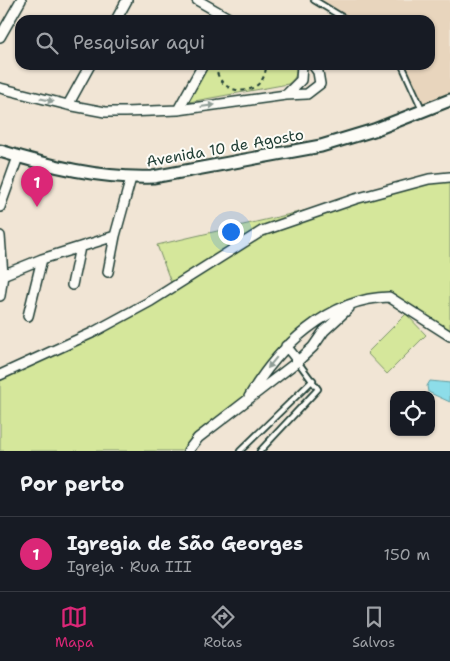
<!DOCTYPE html>
<html lang="pt">
<meta charset="utf-8">
<style>
:root{--surface:#171b24;--page:#20242c;--text:#f1f3f6;--muted:#9ea1a6;--line:#363941;--accent:#db2777}
body{margin:0;font-family:"Shantell Sans",sans-serif;background:var(--page);color:var(--text)}
.controls{position:absolute;right:15px;bottom:15px;display:grid;overflow:hidden;border-radius:10px;box-shadow:0 1px 4px #0004}
.controls button{width:45px;height:45px;display:grid;place-items:center;padding:0;border:0;border-bottom:1px solid var(--line);background:var(--surface);color:var(--text);font:25px sans-serif}
.you{position:absolute;left:230px;top:231px;width:18px;height:18px;margin:-12px;border:4px solid #fff;border-radius:50%;background:#1a73e8;box-shadow:0 0 0 8px #1a73e833}
.badge{display:grid;place-items:center;width:32px;height:32px;border-radius:50%;background:var(--accent);color:#fff;font-size:16px;font-weight:700}
.pin{position:absolute;translate:-50% -41px;filter:drop-shadow(0 1px 2px #0008)}
.pin::after{content:'';position:absolute;top:26px;width:18px;height:15px;background:inherit;clip-path:polygon(0 0,100% 0,50% 100%)}
.list{margin:0;padding:0;list-style:none}
h2{display:flex;justify-content:space-between;align-items:center;height:65px;margin:0;padding:0 20px;font-size:21px}
h2 small{font-size:16px;font-weight:400;color:var(--muted)}
.list li{display:grid;grid-template-columns:32px 1fr auto;gap:15px;align-items:center;box-sizing:border-box;height:75px;padding:0 20px;border-top:1px solid var(--line)}
.list b{display:block;font-size:19px;white-space:nowrap}
.list p{margin:0;font-size:16px;white-space:nowrap;color:var(--muted)}
.list em{font-size:16px;font-style:normal;color:var(--muted)}
.icon{flex:none;width:28px;height:28px;fill:none;stroke:currentColor;stroke-width:2;stroke-linecap:round;stroke-linejoin:round}
.map{position:relative;flex:none;width:450px;height:451px;overflow:hidden}
.search{position:absolute;background:var(--surface);box-shadow:0 1px 4px #0004;left:15px;right:15px;top:15px;height:55px;display:flex;align-items:center;gap:12px;box-sizing:border-box;padding:0 18px;border-radius:15px;color:var(--muted);font-size:19px}
.sheet{height:140px;background:var(--surface)}
nav{display:flex;justify-content:space-around;align-items:center;box-sizing:border-box;height:70px;border-top:1px solid var(--line);background:var(--surface);font-size:14px;color:var(--muted)}
nav a{display:grid;justify-items:center;gap:2px}
nav .on{color:var(--accent)}
.map>svg:first-child{display:block}
.built{fill:#e8d5bd}
.green{fill:#d5e79b;stroke:#7a9268}
.water{fill:#8ddde9;stroke:#619da1}
.lines{fill:none;stroke-linecap:round;stroke-linejoin:round}
.service-casing{stroke:#1f3d34;stroke-width:8}
.minor-casing{stroke:#1f3d34;stroke-width:12}
.tertiary-casing{stroke:#1f3d34;stroke-width:15}
.path{stroke:#1f3d34;stroke-width:2;stroke-dasharray:4 4;stroke-linecap:butt}
.service{stroke:#fdfcf7;stroke-width:4.5}
.minor{stroke:#fdfcf7;stroke-width:9}
.tertiary{stroke:#fdfcf7;stroke-width:11}
.oneway{fill:#8e9c96}
.labels{text-anchor:middle;stroke-width:4;stroke-linejoin:round;paint-order:stroke}
.street-label{font-size:15px;fill:#1f3d34;stroke:#fdfcf7}
</style>
<div class="map">
<svg width="450" height="451" viewBox="0 0 450 451">
<rect width="100%" height="100%" fill="#f1e5d5"/>
<filter id="ink" filterUnits="userSpaceOnUse"><feTurbulence type="fractalNoise" baseFrequency=".02" numOctaves="2"/><feDisplacementMap in="SourceGraphic" scale="10" xChannelSelector="R" yChannelSelector="G"/><feConvolveMatrix kernelMatrix="1 2 1 2 8 2 1 2 1" color-interpolation-filters="sRGB"/></filter>
<g filter="url(#ink)">
<path class="built" d="M314,0H450V96L422,110L402,65H430V20H347Z"/>
<path class="green" d="M207,65H295C298,74 295,79 288,84L189,102L188,98Z
M450,177V336L396,300L353,304L300,334L249,397L188,451H0V374L173,288L157,245Z
M406,314L426,335L387,374L367,353Z"/>
<path class="water" d="M430,381L450,383V402L428,392L427,386Z"/>
<g class="lines">
<defs>
<path id="service" d="M314,0L347,20
M402,65L422,109
M240,451L313,380
M260,451L318,389L298,362"/>
<path id="minor" d="M197,0L232,20
M116,20L127,0
M0,37L21,0
M0,88L68,105L105,112H125L178,110L286,95L307,94L320,84L318,72L313,65
M286,95L301,80L302,65
M68,105L90,65
M178,110L203,65
M0,207L18,157
M0,236L3,275L0,296
M108,272L115,236L131,178
M0,276L42,259L115,236
M72,285L80,247
M28,316L42,259
M286,346L298,361
M0,375L92,333L151,301L262,231L355,199L429,179L450,177
M249,397C277,348 329,298 389,297L450,336
M188,451L198,438L298,361L313,347L324,331L349,308"/>
<path id="tertiary" d="M0,151C49,166 101,179 153,177L321,146L374,130L450,100"/>
</defs>
<use href="#service" class="service-casing"/>
<use href="#minor" class="minor-casing"/>
<use href="#tertiary" class="tertiary-casing"/>
<path class="path" d="M216,65C217,99 266,99 266,65"/>
<use href="#service" class="service"/>
<use href="#minor" class="minor"/>
<use href="#tertiary" class="tertiary"/>
</g>
<defs><path id="oneway-solid" d="M-6-.8H1V-3.2L6.5 0L1 3.2V.8H-6Z" transform="scale(1.25)"/></defs>
<g class="oneway">
<use href="#oneway-solid" transform="translate(47 100) rotate(13)"/>
<use href="#oneway-solid" transform="translate(208 106) rotate(-8)"/>
<use href="#oneway-solid" transform="translate(272 363) rotate(129)"/>
</g>
</g>
<g class="labels">
<g class="street-label">
<text transform="translate(225 148) rotate(-10)" y="5">Avenida 10 de Agosto</text>
</g>
</g>
</svg>
<div class="controls">
<button><svg class="icon" aria-label="locate" viewBox="0 0 24 24"><circle cx="12" cy="12" r="6"/><path d="M12 2v4M12 18v4M2 12h4M18 12h4"/></svg></button>
</div>
<div class="you"></div>
<div class="pin badge" style="left:37px;top:207px">1</div>
<div class="search"><svg class="icon" aria-label="search" viewBox="0 0 24 24"><circle cx="10" cy="10" r="6"/><path d="M15 15l6 6"/></svg>Pesquisar aqui</div>
</div>
<section class="sheet">
<h2>Por perto<small></small></h2>
<ul class="list">
<li><span class="badge">1</span><div><b>Igregia de São Georges</b><p>Igreja · Rua III</p></div><em>150 m</em></li>
</ul>
</section>
<nav>
<a class="on"><svg class="icon" aria-label="map" viewBox="0 0 24 24"><path d="M3 6l6-2 6 2 6-2v14l-6 2-6-2-6 2zM9 4v14M15 6v14"/></svg>Mapa</a>
<a><svg class="icon" aria-label="directions" viewBox="0 0 24 24"><path d="M12 3l9 9-9 9-9-9zM9 14v-3h6M13 9l2 2-2 2"/></svg>Rotas</a>
<a><svg class="icon" aria-label="saved" viewBox="0 0 24 24"><path d="M7 4h10v16l-5-4-5 4z"/></svg>Salvos</a>
</nav>
